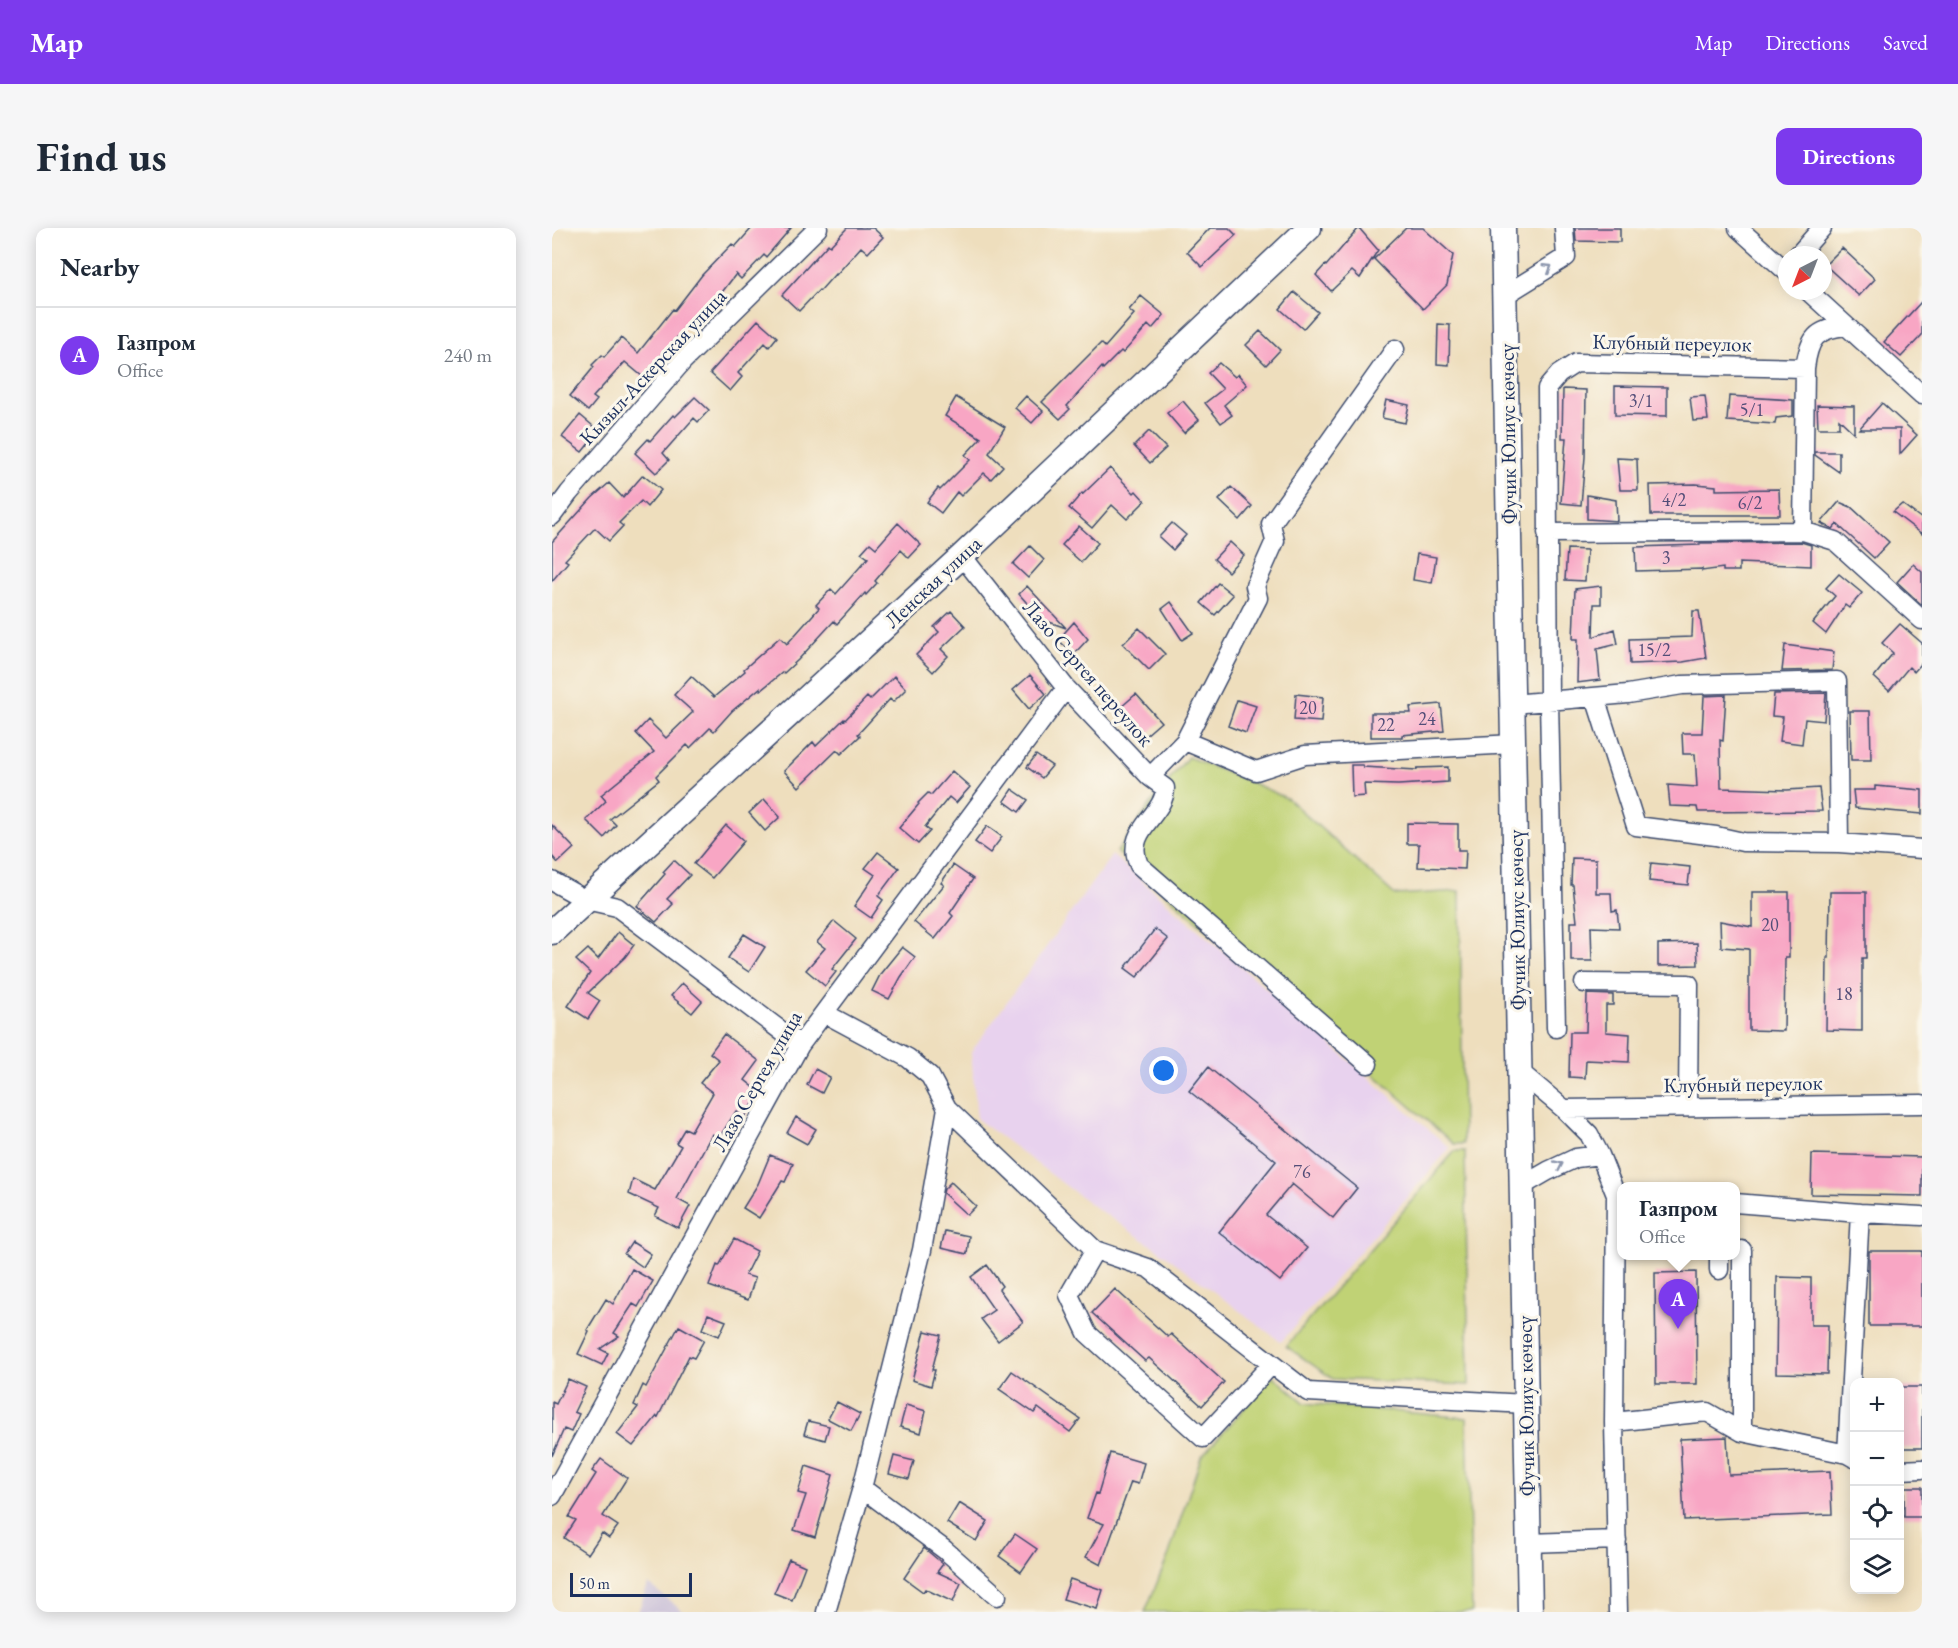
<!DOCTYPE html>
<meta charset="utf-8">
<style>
:root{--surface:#fff;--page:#f6f6f7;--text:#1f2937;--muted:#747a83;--line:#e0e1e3;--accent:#7c3aed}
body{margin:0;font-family:"EB Garamond",serif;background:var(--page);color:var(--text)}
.controls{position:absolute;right:18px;bottom:18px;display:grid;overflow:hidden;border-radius:12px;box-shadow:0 3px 15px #0003}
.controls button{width:54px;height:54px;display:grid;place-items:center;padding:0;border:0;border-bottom:2px solid var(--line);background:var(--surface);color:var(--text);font:30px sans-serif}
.compass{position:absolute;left:1226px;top:18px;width:54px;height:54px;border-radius:50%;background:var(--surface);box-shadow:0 3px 15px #0003;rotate:222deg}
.scale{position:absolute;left:18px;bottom:15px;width:122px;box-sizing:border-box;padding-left:6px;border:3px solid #1b2f5e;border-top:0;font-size:16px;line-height:21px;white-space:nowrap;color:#1b2f5e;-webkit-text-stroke:4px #fbf7ec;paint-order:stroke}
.you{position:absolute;left:612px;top:843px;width:21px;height:21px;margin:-15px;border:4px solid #fff;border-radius:50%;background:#1a73e8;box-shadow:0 0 0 9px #1a73e833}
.badge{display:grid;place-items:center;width:39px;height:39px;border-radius:50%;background:var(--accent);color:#fff;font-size:20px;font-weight:700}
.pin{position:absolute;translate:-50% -50px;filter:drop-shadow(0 2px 3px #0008)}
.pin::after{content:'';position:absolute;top:32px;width:21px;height:18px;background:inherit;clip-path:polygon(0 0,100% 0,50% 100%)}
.popup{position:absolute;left:1065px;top:954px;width:123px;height:78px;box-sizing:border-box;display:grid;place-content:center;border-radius:12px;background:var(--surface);filter:drop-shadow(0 2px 4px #0005);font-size:20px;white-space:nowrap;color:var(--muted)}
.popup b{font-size:22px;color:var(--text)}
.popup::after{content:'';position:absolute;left:50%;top:100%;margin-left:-12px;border:12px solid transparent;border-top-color:var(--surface)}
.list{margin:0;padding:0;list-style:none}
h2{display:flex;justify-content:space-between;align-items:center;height:78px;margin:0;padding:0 24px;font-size:26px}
h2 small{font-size:20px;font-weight:400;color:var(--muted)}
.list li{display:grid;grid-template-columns:39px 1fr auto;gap:18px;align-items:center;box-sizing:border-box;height:96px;padding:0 24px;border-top:2px solid var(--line)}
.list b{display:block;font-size:22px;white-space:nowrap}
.list p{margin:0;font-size:20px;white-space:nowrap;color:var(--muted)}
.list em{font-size:20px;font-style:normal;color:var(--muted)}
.icon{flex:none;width:33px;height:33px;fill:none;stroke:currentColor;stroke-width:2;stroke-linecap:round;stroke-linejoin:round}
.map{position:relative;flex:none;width:1370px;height:1384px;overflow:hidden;border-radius:12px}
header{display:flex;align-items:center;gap:36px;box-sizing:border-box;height:84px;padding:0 30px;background:var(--accent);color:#fff}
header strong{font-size:28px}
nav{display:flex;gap:33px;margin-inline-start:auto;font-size:21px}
.intro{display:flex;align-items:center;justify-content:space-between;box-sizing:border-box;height:144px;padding:0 36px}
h1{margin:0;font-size:42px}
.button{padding:15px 27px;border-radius:12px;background:var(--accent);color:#fff;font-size:21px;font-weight:700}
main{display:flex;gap:36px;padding:0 36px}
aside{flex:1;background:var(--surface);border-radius:12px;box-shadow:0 3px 15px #0003}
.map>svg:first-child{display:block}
.built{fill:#e8d2ee}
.industrial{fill:#c9bfd7}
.green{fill:#c0d275;stroke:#6e806a;stroke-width:1.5}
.building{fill:#f8a6c4}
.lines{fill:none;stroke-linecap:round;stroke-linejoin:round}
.minor-casing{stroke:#3b496c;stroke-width:21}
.major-casing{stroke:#3b496c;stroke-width:27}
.minor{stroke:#fff;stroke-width:18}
.major{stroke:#fff;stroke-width:24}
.oneway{stroke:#8d97ae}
.labels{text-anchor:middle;stroke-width:6;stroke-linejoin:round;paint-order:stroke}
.number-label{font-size:18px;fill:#524d78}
.street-label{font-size:21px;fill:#1b2f5e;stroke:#fbf7ec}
</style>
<header>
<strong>Map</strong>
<nav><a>Map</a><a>Directions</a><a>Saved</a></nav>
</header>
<div class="intro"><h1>Find us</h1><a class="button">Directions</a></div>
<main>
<aside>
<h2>Nearby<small></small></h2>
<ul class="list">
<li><span class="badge">A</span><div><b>Газпром</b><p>Office</p></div><em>240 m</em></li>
</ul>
</aside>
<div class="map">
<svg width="1370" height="1384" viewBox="0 0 1370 1384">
<rect width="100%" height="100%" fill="#fbf7ec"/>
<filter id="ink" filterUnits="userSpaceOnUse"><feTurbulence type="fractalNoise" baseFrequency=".0167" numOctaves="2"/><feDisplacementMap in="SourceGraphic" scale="12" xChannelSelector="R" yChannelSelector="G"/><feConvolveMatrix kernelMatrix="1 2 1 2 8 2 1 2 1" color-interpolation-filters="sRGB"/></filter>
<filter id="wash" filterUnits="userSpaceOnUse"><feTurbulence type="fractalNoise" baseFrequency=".008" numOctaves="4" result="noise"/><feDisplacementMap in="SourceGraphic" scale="24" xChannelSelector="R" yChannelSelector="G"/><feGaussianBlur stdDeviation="1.35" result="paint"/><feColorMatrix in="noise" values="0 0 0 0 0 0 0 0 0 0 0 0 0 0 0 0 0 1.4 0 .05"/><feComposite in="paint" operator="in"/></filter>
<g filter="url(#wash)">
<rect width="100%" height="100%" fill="#eedebd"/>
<path class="built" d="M560,627L898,920L729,1114L605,1021L541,978L425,891L419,824Z"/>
<path class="industrial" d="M96,1356L132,1384H86Z"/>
<path class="green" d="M636,529L701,555L736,571L843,667L908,663L911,916H902L565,624L602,571Z
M903,923H913L917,1157L781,1151L734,1118Z
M721,1148L753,1175L915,1190L920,1384H593L617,1326L649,1229Z"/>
<g id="blocks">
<path class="building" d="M200,0H239L214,29L212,27L189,51L184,46L151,89L146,85L91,149L73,134L41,169L45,172L36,183L18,168L42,139L40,137L50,127L52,129L69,110L86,125L121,81L123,82L150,47L180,16L183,19Z
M295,0H321L331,9L316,25L309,19L284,47L283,46L268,63L267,62L247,83L230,67L276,16L278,18Z
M658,0H677L684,7L650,39L635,24Z
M807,0L826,22L808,50L800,43L779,63L764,47L773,37L774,38Z
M854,0H871L901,27L895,57L871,81L822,31Z
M1023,0H1068V14L1024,13Z
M1290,20L1323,51L1307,68L1273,37Z
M742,64L766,84L751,101L728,81Z
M589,68L612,87L600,101L596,97L571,125L569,123L551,141L550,139L515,178L518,181L508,191L490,174L549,115L553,119L582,86L577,82Z
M1370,73V107L1349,129L1332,114Z
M206,92L225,109L217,119L213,115L186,145L190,149L178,163L158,145Z
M886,96L898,97L897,137L885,136Z
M708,103L728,122L714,137L694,117Z
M667,135L683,149L686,146L695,157L672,177L680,187L669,195L653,175L671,161L656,145Z
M1063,158L1115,159V188L1063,187Z
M1011,161L1034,162L1033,229L1029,277L1009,275L1014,210H1010Z
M474,168L491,183L480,195L463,180Z
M1153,168L1156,192L1141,193L1138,169Z
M1177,168L1241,172V188L1224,190L1223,196L1175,193Z
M143,169L157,182L146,194L142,190L111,225L117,232L104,245L83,225L96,211L98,213L121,187L123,189Z
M404,169L453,199L437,225L451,238L439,251L432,245L409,268L405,264L389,285L375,274L386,260L388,262L418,232L413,227L429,210L393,188Z
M834,172L857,177L853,195L830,190Z
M631,173L647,192L632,205L615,185Z
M1330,175L1365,207L1348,226V201H1307Z
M1265,177L1302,178V205L1287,191V200H1266Z
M28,187L47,203L30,224L10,209Z
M597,203L614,220L598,235L582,218Z
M1263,224H1287V244L1263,227Z
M1065,230L1085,231L1086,262H1068Z
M558,240L582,265L584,263L593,273L575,291L560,277L540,300L517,280L530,265L531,266Z
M91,247L109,262L95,279L89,273L67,295L71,298L57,313L43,300L13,332L16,334L0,353V314L40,270L57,255L71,270Z
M1144,256L1164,258V262L1227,261L1228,287H1099L1098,257Z
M679,259L700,278L688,292L667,272Z
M1035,267L1064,272L1065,293L1035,291Z
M1287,274L1299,279L1337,314L1322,330L1285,296L1281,301L1269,295Z
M1350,276L1370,291V306L1341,284Z
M346,295L369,317L357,330L349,322L323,353L325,355L314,367L313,365L285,396L282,393L246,432L232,445L231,444L209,462L208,460L180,483L162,503L158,500L138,520L135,517L104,548L107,552L58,591L64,597L52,610L34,592L54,573L49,567L102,524L84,505L96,492L114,510L141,484L122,467L139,448L162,469L193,443L192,441L228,409L235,416L267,380L264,377L279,361L284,366L316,330L309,325L318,315L324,320Z
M620,295L634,307L621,322L607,309Z
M527,298L546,315L529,334L510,317Z
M678,314L692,327L676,344L662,331Z
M1249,314L1259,317V338L1187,335V343H1171V340L1150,343V341L1084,343L1083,319L1148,317V315Z
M478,318L492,332L476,350L461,336Z
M1015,321L1035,322L1033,353L1013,352Z
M865,326L884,329L880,355L861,352Z
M1361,336L1370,344V377L1345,354Z
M1287,346L1310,365L1297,380L1293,377L1274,406L1261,395L1283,368L1274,360Z
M666,355L681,367L663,387L649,375Z
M475,358L514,400L489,391L467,366Z
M1049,358V376H1042L1041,409L1063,401L1066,416L1045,421L1048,452L1025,455L1026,411H1021L1023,361Z
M619,374L641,405L630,412L610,381Z
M399,383L413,398L389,421L396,428L381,444L364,427L387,404L382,399Z
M1141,383H1147L1154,430L1131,434L1078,436L1077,411L1140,409Z
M522,394L536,411L522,426L506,412Z
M1348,396L1370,415V435L1362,444L1357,439L1337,463L1322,449L1341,425L1330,415Z
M587,400L613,426L597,442L571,416Z
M1233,417L1282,424L1280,442L1230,443Z
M478,447L494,466L477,481L461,462Z
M342,448L354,461L341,474L338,471L306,506L308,508L289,526L285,522L247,559L232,543L261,514L264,518L292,491L293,492L315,469L318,472Z
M1274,465L1272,493L1253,491L1250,516L1228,513L1231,489L1220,488L1222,466Z
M584,466L609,494L593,508L568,480Z
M744,466L771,469L769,494L742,492Z
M1174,467L1171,513L1168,512L1169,560L1235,562L1267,560L1270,583L1146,584L1145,579L1118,578L1116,557L1145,559L1143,526H1131L1130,505H1150L1152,468Z
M685,472L704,478L694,505L676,498Z
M889,476L892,503L850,507V509H819V485H859L858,479Z
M1298,483H1318L1319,532H1299Z
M484,527L500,538L490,550L475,539Z
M799,537H811V539L865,542V540L896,539V554L846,557L812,556L813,568L800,569Z
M400,543L418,559L404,575L397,569L373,599L378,603L366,616L347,600L367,576L366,575L376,565L379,567Z
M1323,558L1370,562V586L1303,580L1301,562H1323Z
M460,561L476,572L467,584L452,573Z
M212,571L228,589L213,603L197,585Z
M855,595L906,596V622H914L913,641L866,639L867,616H855Z
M0,597L22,620L6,635L0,628Z
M174,597L192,613L160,650L142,636Z
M435,598L450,609L438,625L423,614Z
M326,624L347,640L326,668L331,672L319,690L302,678L323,647L313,640Z
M1020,630L1044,631V665H1059L1060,683L1065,682L1067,700L1039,699L1040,733H1019V694H1025L1021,657H1019Z
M122,632L138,647L115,671L121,676L104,694L85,678L113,646L111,644Z
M1099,635L1138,639L1136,657L1097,653Z
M401,637L421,651L398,685L401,688L383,711L362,694L392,657L389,655Z
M1200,664H1237V730H1233L1232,803L1197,802V721L1169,719L1168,693L1200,699Z
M1278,664H1314V730H1310V803L1274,802L1275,730H1277Z
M282,693L304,711L280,741L284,744L273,758L254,742L273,720L265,714Z
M603,701L616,711L585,749L573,740Z
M66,704L82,717L73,729L36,765L48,773L36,791L16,778L38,745L24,732L36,721L46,731Z
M192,706L213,719L197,744L176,730Z
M1145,715L1146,737L1106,738V716Z
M350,719L363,729L349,749L337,771L320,763L329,745Z
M130,755L150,773L140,785L119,768Z
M1035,766L1061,767V777H1054V804L1078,806L1077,834L1034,832L1033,850L1017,849L1018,804H1034Z
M172,806L207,833L193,852L209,865L192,889L184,883L167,910L160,906L125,971L138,978L126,1000L103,988L107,980L77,966L81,951L103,962L129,918L124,915L133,900L139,903L161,865L148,855L167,832L158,825Z
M656,839L805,960L781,990L740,956L714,987L755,1020L728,1053L667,1004L724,933L637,863Z
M263,841L278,849L270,865L255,857Z
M244,889L264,901L255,916L235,905Z
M1260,926L1370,929V968L1259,966Z
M218,927L241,936L233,954L230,953L207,990L191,980L206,956Z
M399,954L424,978L415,987L391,965L392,961Z
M393,1003L417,1008L415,1026L389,1020Z
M182,1011L205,1023L193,1047L203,1050L196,1072L157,1058L165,1037L167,1038Z
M80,1014L99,1026L91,1039L72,1026Z
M1317,1023H1370V1098H1317Z
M435,1037L450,1058L447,1061L471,1094L446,1113L429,1091L442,1082L419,1049Z
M80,1041L101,1053L86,1079L81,1076L62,1105L67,1108L48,1121L56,1125L50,1137L26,1126L37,1103L35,1102L54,1071L61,1076Z
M1144,1044L1145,1156H1104L1103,1045Z
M1225,1049L1259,1050V1097H1276L1275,1146L1224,1145Z
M563,1061L616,1109L619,1106L672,1154L650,1178L597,1130L593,1133L540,1085Z
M156,1086L174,1093L167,1108L150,1101Z
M127,1098L152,1112L142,1130L137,1128L106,1189L105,1188L81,1218L65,1206L86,1179L82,1177L91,1157L94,1159Z
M373,1103L389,1107L380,1142H383L379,1158L360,1152Z
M460,1143L528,1191L518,1204L486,1180L482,1185L447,1161Z
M16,1151L34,1159L22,1184L27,1186L19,1204L12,1201L0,1228V1174L4,1176Z
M1347,1159H1370V1220H1347Z
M285,1174L308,1186L299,1203L276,1191Z
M354,1177L374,1183L369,1205L348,1199Z
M256,1193L277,1198L273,1212L252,1206Z
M1175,1209L1177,1247L1278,1243L1280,1286L1132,1292L1128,1211Z
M558,1225L592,1235L586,1256L579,1254L549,1337L534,1329L552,1296L535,1290L544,1265L546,1266Z
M342,1228L362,1233L357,1251L337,1246Z
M49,1231L75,1250L51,1288L66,1298L57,1310L50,1305L36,1326L12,1310L24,1292L17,1289L44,1246L40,1243Z
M254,1238L281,1247L263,1309L242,1302L254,1267L246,1265Z
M1352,1259H1370V1289H1352Z
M407,1275L436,1293L424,1313L395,1295Z
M463,1306L485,1321L469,1344L447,1328Z
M372,1320L391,1336L385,1344L409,1355L401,1374L373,1361L371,1364L352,1350Z
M237,1331L253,1338L240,1372L222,1365Z
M518,1351L551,1362L545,1381L511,1371Z"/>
</g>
</g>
<g filter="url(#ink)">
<use href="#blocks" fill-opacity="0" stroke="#3b496c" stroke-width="1.5"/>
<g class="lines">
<defs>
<path id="minor" d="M1186,0L1235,44
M1246,27L1270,0
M1256,63L1370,167
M953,67L1014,29L1012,0
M0,288L17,265L131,133L266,0
M1251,303L1253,140C1257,110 1264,101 1294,98
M995,305L1251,303L1283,313L1370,392
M410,328L514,460L598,549L633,513L706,370L703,358L723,313L719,296L843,121
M1043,469L1084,598L1164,608L1191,614L1287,615L1370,621
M961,476L1076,466L1130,457L1285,453L1287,615
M633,513L704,543L753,527L962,516
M598,549L613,560C613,588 571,602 587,637L816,836
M0,653L34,672L65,679L248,817
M1032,755L1137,756L1136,879
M272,785L356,830L378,848L395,880L370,1022L310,1260L274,1384
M1004,800L997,473L995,160L1007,146L1024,135L1253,140
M968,844L1012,881L1037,906L1048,927L1064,967L1062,1194L1066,1384
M395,880L543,1022L596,1040L756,1164L974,1176
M1012,881L1370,876
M970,958L996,943L1024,930L1048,927
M1183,975L1308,985L1370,988
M543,1022L517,1067L535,1105L651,1210L720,1136
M1167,1042V1028
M1062,1194L1155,1184L1190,1204L1295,1226L1302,1230
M1190,1204V1022
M1295,1226L1308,985
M1348,1242L1370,1241
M310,1260L393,1322L445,1368
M0,1268L248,817L514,460
M977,1315L1065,1312"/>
<path id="major" d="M951,0L978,1384
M0,704L410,328L757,0"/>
</defs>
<use href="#minor" class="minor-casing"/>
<use href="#major" class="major-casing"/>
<use href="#minor" class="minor"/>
<use href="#major" class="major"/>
</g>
<defs><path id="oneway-chevron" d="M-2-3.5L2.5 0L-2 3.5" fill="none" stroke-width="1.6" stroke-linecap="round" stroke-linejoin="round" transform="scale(1.5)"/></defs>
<g class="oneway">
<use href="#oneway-chevron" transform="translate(996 40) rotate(-32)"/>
<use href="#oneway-chevron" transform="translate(1007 937) rotate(-25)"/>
</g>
</g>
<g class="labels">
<g class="number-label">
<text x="1089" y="179">3/1</text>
<text x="1200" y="188">5/1</text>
<text x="1122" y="278">4/2</text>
<text x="1198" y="281">6/2</text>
<text x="1114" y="336">3</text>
<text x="1102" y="428">15/2</text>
<text x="756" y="486">20</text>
<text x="875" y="497">24</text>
<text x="834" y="503">22</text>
<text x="1218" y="703">20</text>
<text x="1292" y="772">18</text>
<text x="750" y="950">76</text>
</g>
<g class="street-label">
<text transform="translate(1120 115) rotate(1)" y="7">Клубный переулок</text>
<text transform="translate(101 139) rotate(-47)" y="7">Кызыл-Аскерская улица</text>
<text transform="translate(956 206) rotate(-91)" y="7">Фучик Юлиус көчөсү</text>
<text transform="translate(381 354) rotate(-43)" y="7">Ленская улица</text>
<text transform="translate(536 445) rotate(49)" y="7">Лазо Сергея переулок</text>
<text transform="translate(965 692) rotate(-91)" y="7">Фучик Юлиус көчөсү</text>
<text transform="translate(205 853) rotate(-60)" y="7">Лазо Сергея улица</text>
<text transform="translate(1191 856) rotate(-1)" y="7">Клубный переулок</text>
<text transform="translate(974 1178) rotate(-91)" y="7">Фучик Юлиус көчөсү</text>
</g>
</g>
</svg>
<div class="controls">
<button>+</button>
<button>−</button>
<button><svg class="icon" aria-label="locate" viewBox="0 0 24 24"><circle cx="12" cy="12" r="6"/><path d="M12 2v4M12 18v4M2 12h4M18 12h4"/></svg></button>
<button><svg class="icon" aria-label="layers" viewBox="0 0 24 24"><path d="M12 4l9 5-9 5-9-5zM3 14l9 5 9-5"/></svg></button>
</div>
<svg class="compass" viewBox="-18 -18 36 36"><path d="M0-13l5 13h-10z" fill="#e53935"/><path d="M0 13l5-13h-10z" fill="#747a83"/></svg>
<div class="scale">50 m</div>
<div class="you"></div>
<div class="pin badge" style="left:1126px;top:1101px">A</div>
<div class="popup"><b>Газпром</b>Office</div>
</div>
</main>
